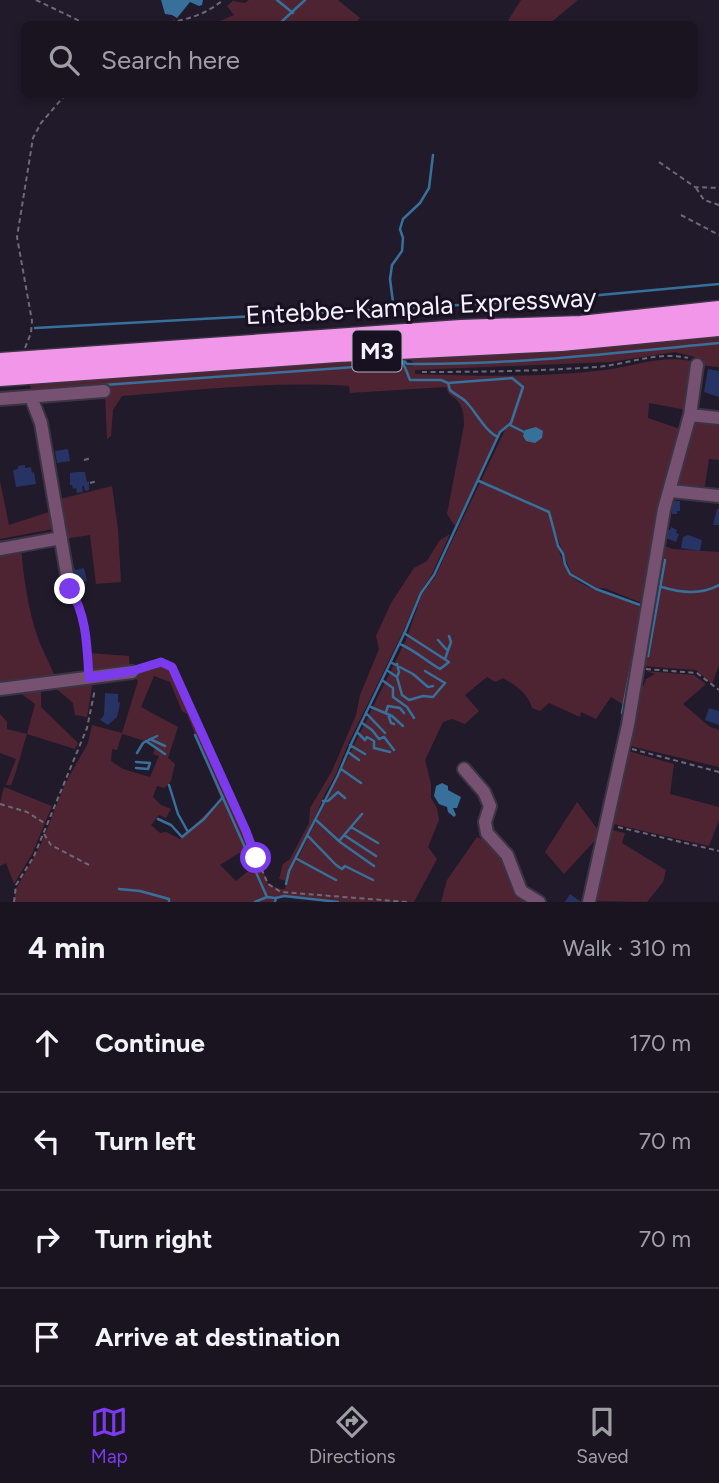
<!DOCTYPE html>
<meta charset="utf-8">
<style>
:root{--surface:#191420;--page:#26212d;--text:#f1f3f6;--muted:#9f9ea5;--line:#37333e;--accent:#7c3aed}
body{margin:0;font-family:Figtree,sans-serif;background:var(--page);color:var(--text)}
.stop{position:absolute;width:21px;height:21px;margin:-16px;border:5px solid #7c3aed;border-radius:50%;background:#fff}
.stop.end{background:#7c3aed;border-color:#fff;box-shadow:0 2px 7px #0008}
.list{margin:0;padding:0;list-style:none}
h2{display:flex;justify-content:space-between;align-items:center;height:91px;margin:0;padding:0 28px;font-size:30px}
h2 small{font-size:23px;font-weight:400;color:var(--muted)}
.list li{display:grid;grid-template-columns:46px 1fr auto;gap:21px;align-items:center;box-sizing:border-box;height:98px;padding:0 28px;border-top:2px solid var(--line)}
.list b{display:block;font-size:26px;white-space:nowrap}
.list em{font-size:23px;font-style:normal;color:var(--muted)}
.icon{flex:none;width:38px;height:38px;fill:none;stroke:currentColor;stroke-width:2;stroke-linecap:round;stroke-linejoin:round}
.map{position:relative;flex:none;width:719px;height:902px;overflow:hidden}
.search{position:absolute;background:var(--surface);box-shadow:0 4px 10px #0003;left:21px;right:21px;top:21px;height:77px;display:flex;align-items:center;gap:18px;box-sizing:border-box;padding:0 24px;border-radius:10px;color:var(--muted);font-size:26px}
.sheet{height:483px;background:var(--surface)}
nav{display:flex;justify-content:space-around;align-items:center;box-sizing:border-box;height:98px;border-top:2px solid var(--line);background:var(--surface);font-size:19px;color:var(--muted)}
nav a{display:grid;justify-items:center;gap:4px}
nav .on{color:var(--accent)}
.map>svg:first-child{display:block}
.green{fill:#4f2432;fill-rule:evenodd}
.water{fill:#36709b}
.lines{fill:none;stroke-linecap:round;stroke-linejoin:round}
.stream{stroke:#36709b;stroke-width:2.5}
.building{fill:#273265}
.minor-casing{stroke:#3a3444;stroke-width:16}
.highway-casing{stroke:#3a3444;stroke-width:21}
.path{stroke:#6e6877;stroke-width:2;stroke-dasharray:5 3.5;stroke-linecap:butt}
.minor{stroke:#765171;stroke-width:12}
.highway{stroke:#f296e9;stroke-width:18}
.route{stroke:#7c3aed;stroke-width:9}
.labels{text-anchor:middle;stroke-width:6;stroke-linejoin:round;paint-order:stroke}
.shield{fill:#171121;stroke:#b2aebb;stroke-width:2}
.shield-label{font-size:24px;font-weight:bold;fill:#f5f1fd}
.street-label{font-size:26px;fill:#f5f1fd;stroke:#171121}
</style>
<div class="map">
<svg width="719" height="902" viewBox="0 0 719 902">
<rect width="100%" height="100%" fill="#211a2b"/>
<path class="green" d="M249,0H338L360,18L355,24H213L234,15L227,6L233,1L245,3Z
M521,0H578L549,24H506Z
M719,333V367L697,365L695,357L675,352L610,362L415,370V374C479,376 542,378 605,370C635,366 661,355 691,361L693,368L687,410L649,403L648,418L683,430L653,558L646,572L642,603L604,588H597L571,573L550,519C553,533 563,571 575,579C587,589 602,590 616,595C626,599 636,605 646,610L629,708L611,697L596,719L581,712L580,717L549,703L540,711L532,708C528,693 516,686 503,678L495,682L487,677L465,695L479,711L465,724L452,719L443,722L425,760L431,784V798L437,808L439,820L428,847L437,859L414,902H338L284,896L276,898L274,902H15V891L41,844L65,784L88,743L92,725L122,733L138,681L129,671L91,676L89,653L129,656L130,670L164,662L174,667L253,843L268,884L280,889H285L287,881L279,879L283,864L290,859L309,823L310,808L332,771L356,715L360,695L379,649L376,636L391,603L414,568L427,561L440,540L450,534L432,574L420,592L403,632L348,744L336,774L325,794L293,868L406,640L422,594L435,577L505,430L500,432L455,526L447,514L464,425C464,410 462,402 449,394L446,387L350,393L349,386C274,381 198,390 122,396L113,410L111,436L107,439L105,395H33L29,382L398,356L399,366H413V362L404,355ZM154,676L170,682L182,711L187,714L221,799L180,839L166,832L160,833L151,825L159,815L166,818L171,809L161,805L153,797L157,786L165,788L171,781L175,764L168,758L178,727L141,707ZM122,734L142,740L155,749L153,754L159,756L150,777L123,769L111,761L112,749L117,750ZM244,850L252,868L236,881L220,865Z
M692,418L719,419V460L709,459L704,492L675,487Z
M0,481L9,525L52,511L53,529L0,539Z
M112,486L118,529L121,582L96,584L90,535L64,539L60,499Z
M661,545L673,549L719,552V665L712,684L696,670L641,666Z
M21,549C24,579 28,610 38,638C43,652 51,665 56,680L0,687V553Z
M646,671L694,675L706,684L683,704L710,727L719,730V767L626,745L640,675L643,687L646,679L655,674Z
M93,681L87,717L75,715L73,703L53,686Z
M41,689V707L78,743L75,749L27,734C21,752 18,768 11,785H6L16,759L0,753V714L7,722V729L27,734L35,704L16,690Z
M625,750L674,764L670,794L719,807V820L709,846L609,823Z
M4,787L52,806L32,854L14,884L6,863L0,866V803Z
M577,802L601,834L564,874L545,852Z
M608,829L625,833L622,843L666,870L663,882L647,902L592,901Z
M477,837L496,846L534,902H441L447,880Z"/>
<path class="water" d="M161,0H203L202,5L199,6L190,2L177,18L172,15L165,14Z
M536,427L543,431L542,438L535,443L526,441L523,436L525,430Z
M442,783L448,786V790L461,797L457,808H453L456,815L454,817L448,812L447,807L439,804L434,796L436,786Z"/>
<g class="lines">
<path class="stream" d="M277,0L293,13
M279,24L305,0
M397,314V308L393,302L390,279L392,265L402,251L403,238L400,229L403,219L420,203L429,188L433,155
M35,328L535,301L719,284
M401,357L407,364C512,365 615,353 719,343
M402,360L410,380H441L448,383L450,390C455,395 464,398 468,404C477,414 486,432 498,437
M104,385L397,364L401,357
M510,425L524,432
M479,481L549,512L558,546L563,554L565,564L570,574L596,589L643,606
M662,587C681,593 701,595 719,585
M438,640L447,650
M400,644C416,651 426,661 440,669L449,662L404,633
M648,656L665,560
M445,659L451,642L449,636
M392,663L413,674L428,687L433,686
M397,664L399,672L397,677
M388,671L397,677L402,695L409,700L423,696L433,697L445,683L425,671
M382,680L393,688V697L407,707L414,718
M371,707L392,716L403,726
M386,712L388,706L400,708L404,713
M366,713L385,733
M622,713L636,641
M388,714L391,723L394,724
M362,723L372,730L379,739L384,737L394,750
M357,732L365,740L367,737L374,741V748L390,752
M195,735L267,897
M150,739L165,746
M146,741L165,754
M350,745L365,754
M348,752L359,760
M137,753L143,743L157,736
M136,768L148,769L150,763L136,762
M341,769L361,783
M169,785L178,814L188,832L204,819L223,797
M323,801H328L338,792L345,798
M158,819L171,825L182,837L188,832
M316,820L339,841L362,814
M351,827L378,843
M344,835L376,856
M308,836L336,865L342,869L345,866L373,880
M340,842L374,866
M297,859L336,880
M286,884L289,871L338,775L352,742L405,632L421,593L434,575L500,432L511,423L523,387L512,378L448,383
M119,889L140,891L169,899V902
M255,902L267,897L275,898
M275,902L276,898L284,896L338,902"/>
</g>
<path class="building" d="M708,369L719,371V397L704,392Z
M68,449L70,461L57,463L55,451Z
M25,465V468L31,467L32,473L34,472L36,484L16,487L13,470L18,469V466Z
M77,472H85L87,482L89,481V490L85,491L84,486H82L83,492L77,493L76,488L73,489L72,485H70V473Z
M672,501H680V511H677V514H672Z
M717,509H719V525H713Z
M671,527L677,530L676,533L679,534L676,542L663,537L666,528L670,530Z
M688,535L702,540L700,551L681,548L683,537Z
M75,568V570L84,568L87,581L72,584L70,569Z
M105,693L118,694V702L120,703L117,717L108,725L100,720L104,715Z
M709,708L719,711V725L705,720Z
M570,894L581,902H565Z"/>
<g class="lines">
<defs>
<path id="minor" d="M31,397L41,423L69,586
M0,399L104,391
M690,415L719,418
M671,491L719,496
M0,549L61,538
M0,689L132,672
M464,769L484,792L490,806L485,822L487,833L507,855L521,891L539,902
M589,902L628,725L664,509L690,415L697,365"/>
<path id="highway" d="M0,362L461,329L581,325L719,310
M0,377L337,353L561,342L719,327"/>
</defs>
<use href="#minor" class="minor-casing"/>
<use href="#highway" class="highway-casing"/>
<path class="path" d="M36,0L86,24
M161,24C185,20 204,16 223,0
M659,162L695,187L719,188
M696,188L704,200L719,205
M681,215L719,235
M25,348L31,333L32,321L17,237L33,138L41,123L66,94
M422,372C481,372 539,371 597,367C628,364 658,351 688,358
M84,460L92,458
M90,483L97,481
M74,596L83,622L88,665
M140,669L161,662L172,667L185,692L268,884L281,892L407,902
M646,669L697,673L719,690
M632,749L719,772
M0,804L27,812L46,824
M618,827L719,851
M44,834L51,845L89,865
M14,902L16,885L34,856L87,728L95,689"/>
<use href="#minor" class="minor"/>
<use href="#highway" class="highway"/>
</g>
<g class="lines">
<path class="route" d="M70,589C87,615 87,648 89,678L132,671L161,662L172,667L246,831L256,858"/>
</g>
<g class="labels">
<rect class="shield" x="352.5" y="330.5" width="49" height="41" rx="5"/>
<g class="shield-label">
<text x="377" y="359">M3</text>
</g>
<g class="street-label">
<text transform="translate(421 306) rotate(-3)" y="9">Entebbe-Kampala Expressway</text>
</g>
</g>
</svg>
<div class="stop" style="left:256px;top:858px"></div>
<div class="stop end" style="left:70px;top:589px"></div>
<div class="search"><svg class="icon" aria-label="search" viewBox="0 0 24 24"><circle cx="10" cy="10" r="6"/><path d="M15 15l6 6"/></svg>Search here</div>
</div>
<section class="sheet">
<h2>4 min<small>Walk · 310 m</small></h2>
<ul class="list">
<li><svg class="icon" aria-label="ahead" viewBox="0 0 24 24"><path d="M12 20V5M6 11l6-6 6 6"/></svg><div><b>Continue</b></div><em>170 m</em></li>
<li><svg class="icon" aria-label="left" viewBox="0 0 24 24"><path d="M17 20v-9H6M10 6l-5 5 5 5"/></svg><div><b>Turn left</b></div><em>70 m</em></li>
<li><svg class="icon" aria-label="right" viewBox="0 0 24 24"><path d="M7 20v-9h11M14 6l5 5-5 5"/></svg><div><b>Turn right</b></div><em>70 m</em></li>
<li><svg class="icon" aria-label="arrive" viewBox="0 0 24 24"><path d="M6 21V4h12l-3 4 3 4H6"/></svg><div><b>Arrive at destination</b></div></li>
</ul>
</section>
<nav>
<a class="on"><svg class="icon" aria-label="map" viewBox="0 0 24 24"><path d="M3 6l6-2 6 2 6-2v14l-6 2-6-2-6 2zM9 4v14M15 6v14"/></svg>Map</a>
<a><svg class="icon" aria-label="directions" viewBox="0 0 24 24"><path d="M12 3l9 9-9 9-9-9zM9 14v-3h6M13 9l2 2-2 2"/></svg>Directions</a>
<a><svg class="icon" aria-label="saved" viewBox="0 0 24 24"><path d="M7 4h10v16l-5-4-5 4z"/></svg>Saved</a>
</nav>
